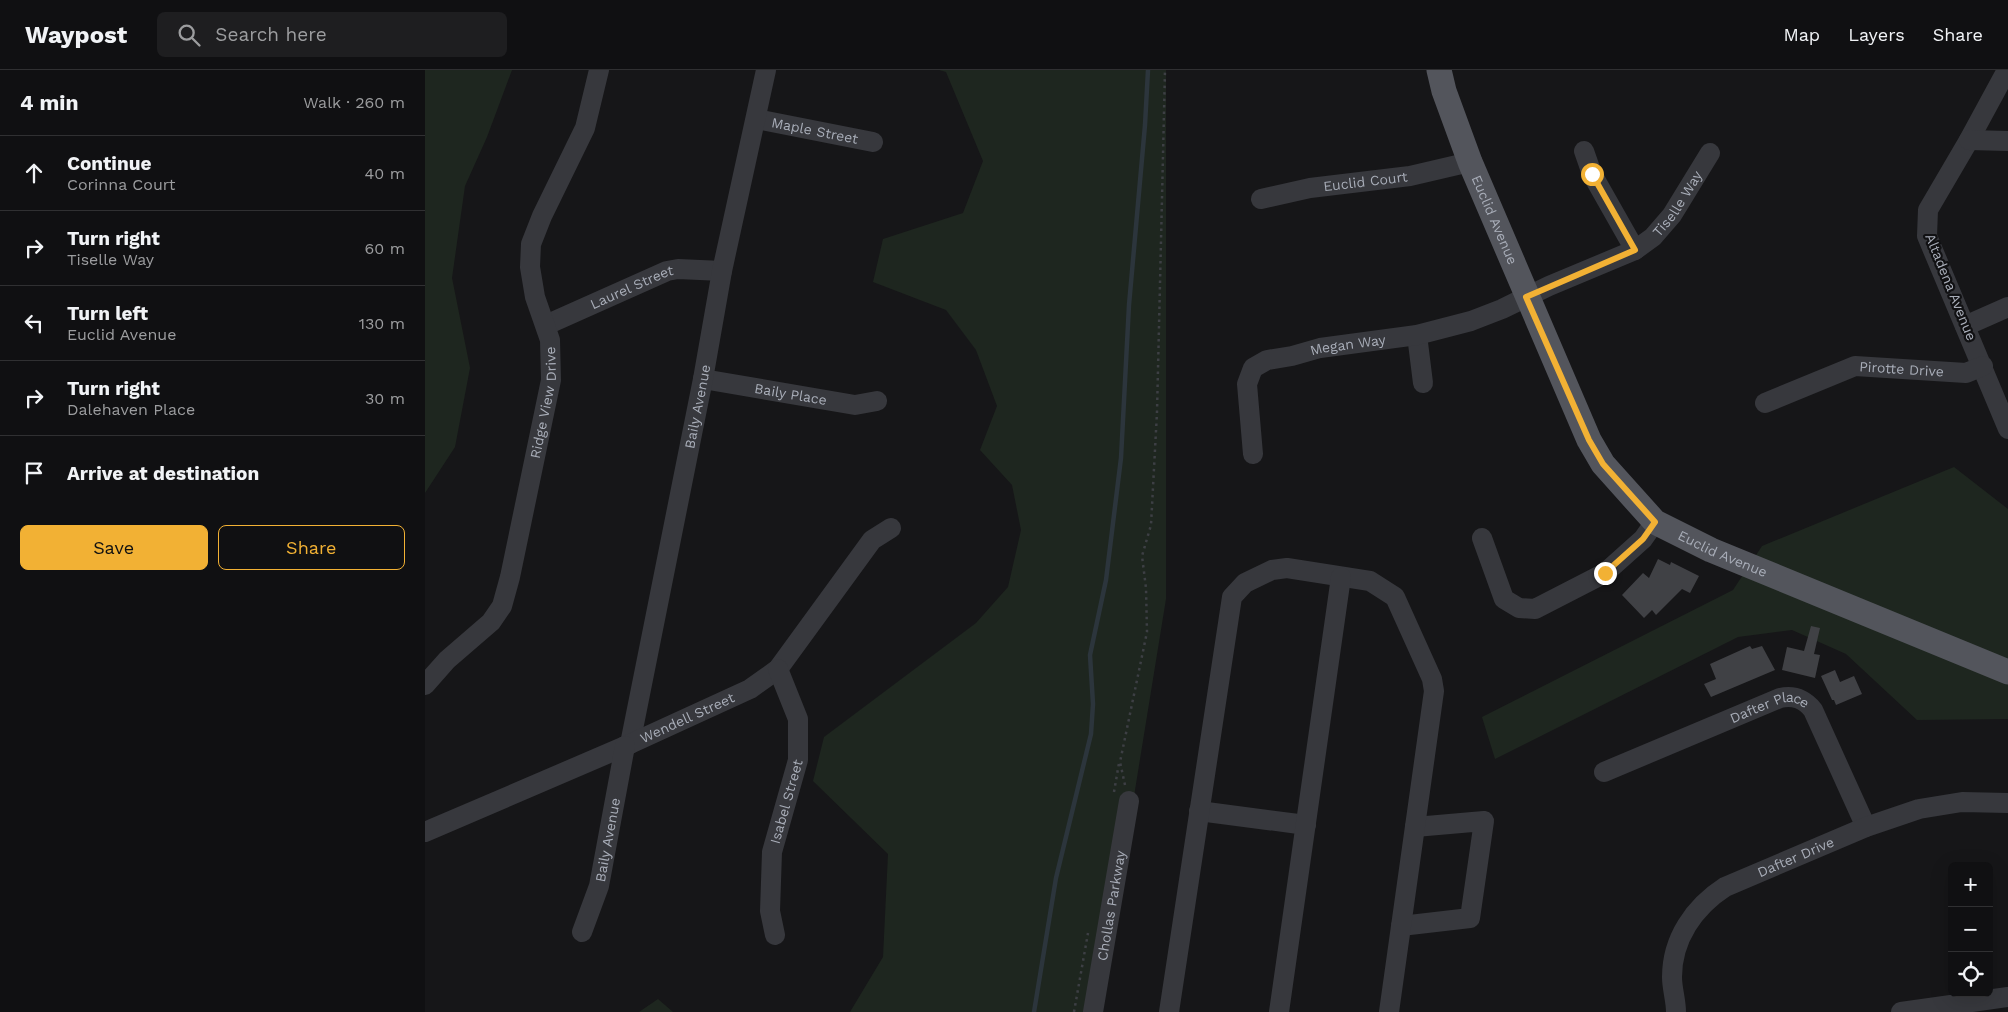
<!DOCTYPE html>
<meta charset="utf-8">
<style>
:root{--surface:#101012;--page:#1e1e20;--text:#f1f3f6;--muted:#9c9d9f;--line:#303032;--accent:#f2b134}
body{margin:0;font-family:"Work Sans",sans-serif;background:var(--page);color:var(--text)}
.controls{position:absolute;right:15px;bottom:15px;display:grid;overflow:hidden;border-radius:8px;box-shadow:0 5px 20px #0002}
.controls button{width:45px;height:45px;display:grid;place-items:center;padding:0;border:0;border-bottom:1px solid var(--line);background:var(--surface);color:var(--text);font:25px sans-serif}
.stop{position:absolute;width:15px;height:15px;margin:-11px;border:4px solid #f2b134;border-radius:50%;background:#fff}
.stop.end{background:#f2b134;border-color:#fff;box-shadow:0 1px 5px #0008}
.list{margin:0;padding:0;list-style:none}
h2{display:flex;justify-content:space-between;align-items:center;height:65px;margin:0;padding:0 20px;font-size:21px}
h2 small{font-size:16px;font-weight:400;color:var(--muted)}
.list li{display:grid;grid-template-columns:32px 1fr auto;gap:15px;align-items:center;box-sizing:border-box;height:75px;padding:0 20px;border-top:1px solid var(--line)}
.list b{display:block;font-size:19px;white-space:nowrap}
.list p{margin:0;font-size:16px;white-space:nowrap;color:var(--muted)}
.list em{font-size:16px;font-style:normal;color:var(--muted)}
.actions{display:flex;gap:10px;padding:15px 20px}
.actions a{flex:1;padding:11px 0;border:1px solid var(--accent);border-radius:8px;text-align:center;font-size:18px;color:var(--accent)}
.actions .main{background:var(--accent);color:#111}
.icon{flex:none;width:28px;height:28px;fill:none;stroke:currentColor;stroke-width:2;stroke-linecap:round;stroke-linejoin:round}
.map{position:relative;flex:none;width:1583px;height:942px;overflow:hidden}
header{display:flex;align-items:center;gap:30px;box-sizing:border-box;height:70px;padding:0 25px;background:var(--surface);border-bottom:1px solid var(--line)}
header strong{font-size:24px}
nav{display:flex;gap:28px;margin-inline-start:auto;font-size:18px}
.search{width:350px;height:45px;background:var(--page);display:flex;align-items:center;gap:12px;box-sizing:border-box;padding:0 18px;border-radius:8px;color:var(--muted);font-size:19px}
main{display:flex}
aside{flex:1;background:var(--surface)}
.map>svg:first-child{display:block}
.green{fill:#1e261f}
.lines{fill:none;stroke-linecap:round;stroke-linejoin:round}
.stream{stroke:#2c353c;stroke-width:4.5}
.building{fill:#404145}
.path{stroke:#3d3f44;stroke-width:2.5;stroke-dasharray:2.5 4;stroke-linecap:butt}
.minor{stroke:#37383d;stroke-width:20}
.major{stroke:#53555c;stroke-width:25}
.route{stroke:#f2b134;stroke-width:6}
.labels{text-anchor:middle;stroke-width:4.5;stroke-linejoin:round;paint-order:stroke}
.street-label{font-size:14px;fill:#a8adb8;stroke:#111113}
</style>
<header>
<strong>Waypost</strong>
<div class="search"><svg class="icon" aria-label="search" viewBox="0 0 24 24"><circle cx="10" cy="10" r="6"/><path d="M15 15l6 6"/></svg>Search here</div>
<nav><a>Map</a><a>Layers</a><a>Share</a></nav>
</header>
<main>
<aside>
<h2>4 min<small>Walk · 260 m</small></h2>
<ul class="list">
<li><svg class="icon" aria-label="ahead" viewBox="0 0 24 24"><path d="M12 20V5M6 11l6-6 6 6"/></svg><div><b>Continue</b><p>Corinna Court</p></div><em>40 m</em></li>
<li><svg class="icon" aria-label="right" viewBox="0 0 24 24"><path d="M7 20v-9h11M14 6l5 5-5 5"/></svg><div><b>Turn right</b><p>Tiselle Way</p></div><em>60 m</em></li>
<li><svg class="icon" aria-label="left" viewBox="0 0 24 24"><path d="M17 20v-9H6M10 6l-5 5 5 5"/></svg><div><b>Turn left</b><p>Euclid Avenue</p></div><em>130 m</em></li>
<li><svg class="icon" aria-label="right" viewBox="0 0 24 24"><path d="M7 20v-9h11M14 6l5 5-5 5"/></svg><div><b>Turn right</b><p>Dalehaven Place</p></div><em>30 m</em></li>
<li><svg class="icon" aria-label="arrive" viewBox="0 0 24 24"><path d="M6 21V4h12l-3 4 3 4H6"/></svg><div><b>Arrive at destination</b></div></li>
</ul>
<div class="actions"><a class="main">Save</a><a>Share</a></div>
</aside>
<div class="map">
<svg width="1583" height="942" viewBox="0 0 1583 942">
<rect width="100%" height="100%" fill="#161618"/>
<path class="green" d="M0,0H87L62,67L40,116L27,208L45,298L30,377L0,423Z
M514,0H741V529L674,942H425L458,887L463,784L388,711L399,667L551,553L583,517L596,460L587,415L555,380L572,336L551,280L521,240L448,212L458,169L538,143L558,91L521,2Z
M1529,397L1583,439V649L1492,650L1421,584L1367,560L1313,567L1070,689L1057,647L1308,520L1337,476Z
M233,929L248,942H214Z"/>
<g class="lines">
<path class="stream" d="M609,942L631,808L666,664L668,634L665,585L681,510L696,388L704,235L720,55L723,0"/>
</g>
<path class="building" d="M1233,489L1245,495L1246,492L1274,506L1265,523L1257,519L1231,545L1227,540L1219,548L1197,525L1218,503L1224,508Z
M1386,556L1395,558L1389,584L1395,585L1390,608L1357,600L1362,577L1379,581Z
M1325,576L1327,579L1337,576L1350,600L1286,627L1279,614L1291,609L1285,594Z
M1410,600L1415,612L1429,606L1437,624L1411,635L1409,630H1407L1396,606Z"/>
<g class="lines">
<path class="path" d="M700,715L695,692L722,562L721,518L717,486L726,455L732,342L740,0
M689,722L694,693
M649,942L663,863"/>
<g class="minor">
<path d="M1582,0L1544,70L1503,140L1502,166L1583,359"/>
<path id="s1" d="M331,49L448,72"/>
<path d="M1544,70L1583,71"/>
<path d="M1159,81L1167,104L1210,180"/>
<path id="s2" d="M836,129L885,118L985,106L1045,92"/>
<path id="s3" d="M121,255L242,201L253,199L297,201"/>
<path d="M1540,256L1583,237"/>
<path d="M992,265L998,313"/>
<path id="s4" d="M278,309L430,335L452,331"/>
<path id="s5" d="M1340,333L1430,296L1541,303L1558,296"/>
<path id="s6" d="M828,384L822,314L828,298L842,290L867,286L895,278L992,265L1046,251L1077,239L1124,216L1210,180L1228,167L1247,145L1285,83"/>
<path d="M1057,468L1079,529L1094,538L1110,539L1180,503L1218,469L1230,452"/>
<path id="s7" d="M0,615L22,590L66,552L77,536L85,507L126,310L125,270L110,227L105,197L106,174L117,146L160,58L174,0"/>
<path id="s8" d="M205,674L278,309L297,201L341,0"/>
<path id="s9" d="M1179,702L1355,628C1369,625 1379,629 1388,640L1441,757"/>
<path d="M774,741L881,755"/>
<path id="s10" d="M0,762L205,674L325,619L353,599L447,470L466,458"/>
<path d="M976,856L1045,848L1059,751L990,757"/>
<path id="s11" d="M157,862L174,816L200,676"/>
<path id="s12" d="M350,865L345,841L347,782L373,690V649L353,599"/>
<path id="s13" d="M668,942L704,731"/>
<path d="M744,942L807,527L820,513L847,500L862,498L945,511L970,527L1007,609L1009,621L964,942"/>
<path d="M854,942L916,507"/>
<path id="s14" d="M1251,942C1251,930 1247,919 1247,907C1247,869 1269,837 1300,817L1441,757L1494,739L1537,732L1583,733"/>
<path d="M1476,942L1583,927"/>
</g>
<path class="major" id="s15" d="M1014,0L1019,21L1045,92L1164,370L1178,394L1230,452L1286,480L1583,602"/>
</g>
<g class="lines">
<path class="route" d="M1167,104L1210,180L1101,227L1164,370L1178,394L1230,452L1218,469L1180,503"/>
</g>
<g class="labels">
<g class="street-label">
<text dy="5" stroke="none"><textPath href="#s1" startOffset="60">Maple Street</textPath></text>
<text dy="5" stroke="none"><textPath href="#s2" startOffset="106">Euclid Court</textPath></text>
<text dy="5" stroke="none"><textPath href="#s6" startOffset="554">Tiselle Way</textPath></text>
<text dy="5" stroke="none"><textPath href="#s15" startOffset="160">Euclid Avenue</textPath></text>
<text transform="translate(1526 217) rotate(68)" y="5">Altadena Avenue</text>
<text dy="5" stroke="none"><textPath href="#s3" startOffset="94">Laurel Street</textPath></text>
<text dy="5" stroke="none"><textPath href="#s6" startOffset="186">Megan Way</textPath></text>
<text dy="5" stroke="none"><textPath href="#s5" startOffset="144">Pirotte Drive</textPath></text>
<text dy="5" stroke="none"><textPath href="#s4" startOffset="89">Baily Place</textPath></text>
<text dy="5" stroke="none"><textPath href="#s7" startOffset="319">Ridge View Drive</textPath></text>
<text dy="5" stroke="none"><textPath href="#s8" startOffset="344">Baily Avenue</textPath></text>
<text dy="5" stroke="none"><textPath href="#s15" startOffset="580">Euclid Avenue</textPath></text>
<text dy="5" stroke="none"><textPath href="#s9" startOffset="179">Dafter Place</textPath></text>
<text dy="5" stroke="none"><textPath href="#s10" startOffset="286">Wendell Street</textPath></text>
<text dy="5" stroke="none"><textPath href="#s12" startOffset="136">Isabel Street</textPath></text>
<text dy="5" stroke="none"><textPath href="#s11" startOffset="96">Baily Avenue</textPath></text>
<text dy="5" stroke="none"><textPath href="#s14" startOffset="221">Dafter Drive</textPath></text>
<text dy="5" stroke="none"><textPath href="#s13" startOffset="108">Chollas Parkway</textPath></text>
</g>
</g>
</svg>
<div class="controls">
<button>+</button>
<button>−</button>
<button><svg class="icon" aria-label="locate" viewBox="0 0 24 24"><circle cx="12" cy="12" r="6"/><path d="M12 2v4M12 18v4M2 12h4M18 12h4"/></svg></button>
</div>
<div class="stop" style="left:1167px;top:104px"></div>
<div class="stop end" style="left:1180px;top:503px"></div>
</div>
</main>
